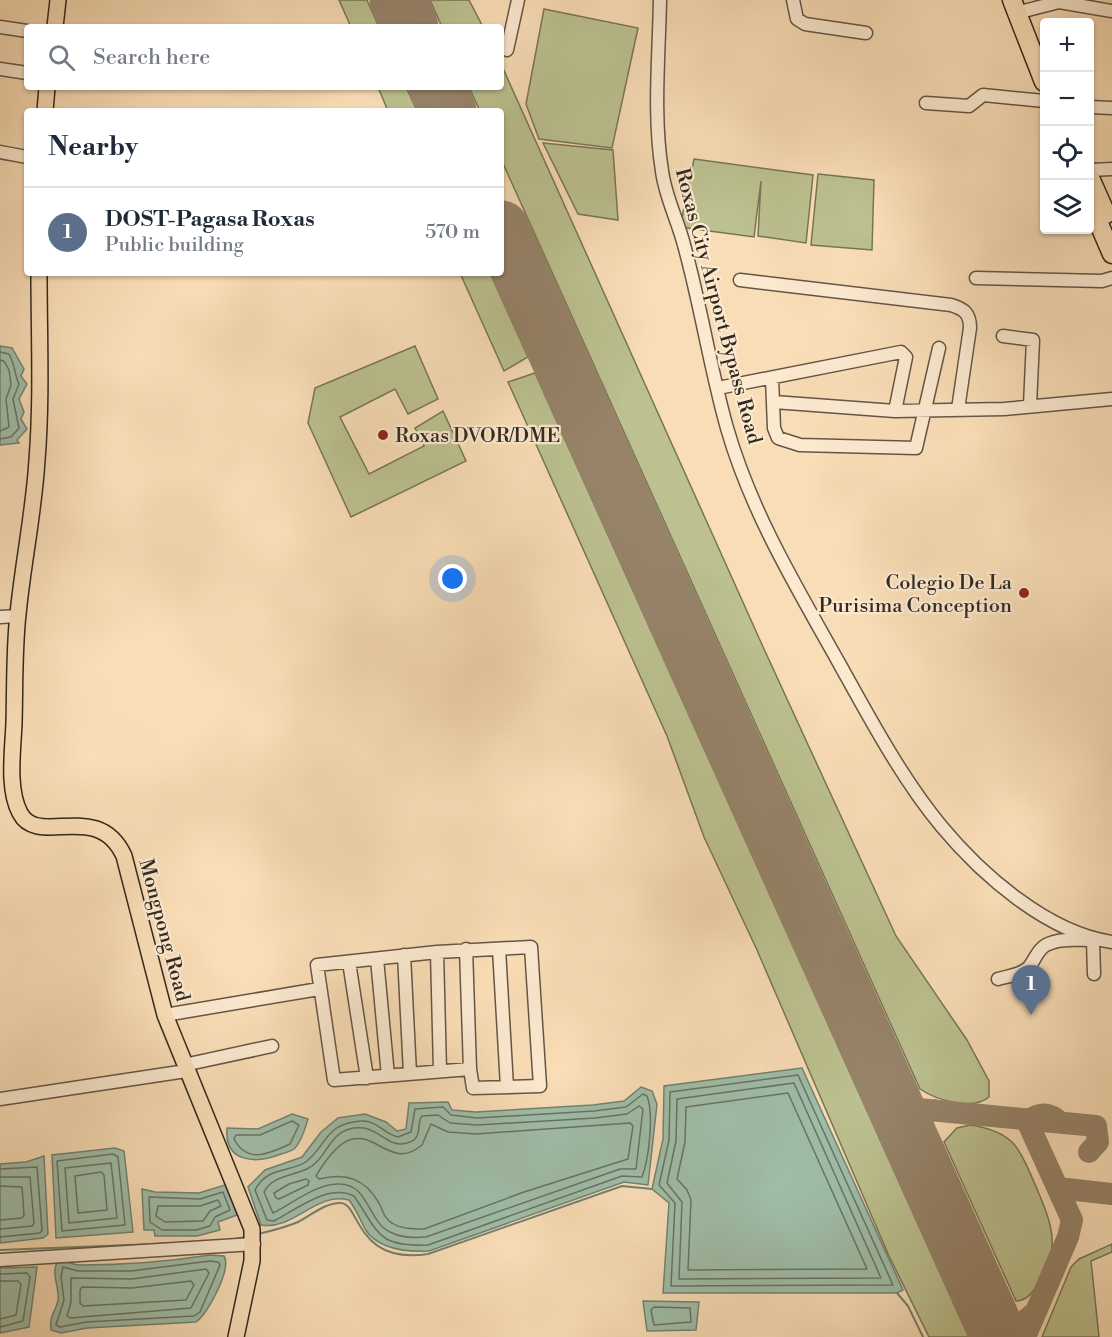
<!DOCTYPE html>
<meta charset="utf-8">
<style>
:root{--surface:#fff;--page:#f6f6f7;--text:#1f2937;--muted:#747a83;--line:#e0e1e3;--accent:#db2777}
body{margin:0;font-family:"Libre Bodoni",serif;background:var(--page);color:var(--text)}
.controls{position:absolute;right:18px;top:18px;display:grid;overflow:hidden;border-radius:6px;box-shadow:0 2px 4px #0004}
.controls button{width:54px;height:54px;display:grid;place-items:center;padding:0;border:0;border-bottom:2px solid var(--line);background:var(--surface);color:var(--text);font:30px sans-serif}
.you{position:absolute;left:453px;top:579px;width:21px;height:21px;margin:-15px;border:4px solid #fff;border-radius:50%;background:#1a73e8;box-shadow:0 0 0 9px #1a73e833}
.badge{display:grid;place-items:center;width:39px;height:39px;border-radius:50%;background:var(--accent);color:#fff;font-size:20px;font-weight:700}
.pin{position:absolute;translate:-50% -50px;filter:drop-shadow(0 2px 3px #0008)}
.pin::after{content:'';position:absolute;top:32px;width:21px;height:18px;background:inherit;clip-path:polygon(0 0,100% 0,50% 100%)}
.list{margin:0;padding:0;list-style:none}
h2{display:flex;justify-content:space-between;align-items:center;height:78px;margin:0;padding:0 24px;font-size:26px}
h2 small{font-size:20px;font-weight:400;color:var(--muted)}
.list li{display:grid;grid-template-columns:39px 1fr auto;gap:18px;align-items:center;box-sizing:border-box;height:90px;padding:0 24px;border-top:2px solid var(--line)}
.list b{display:block;font-size:22px;white-space:nowrap}
.list p{margin:0;font-size:20px;white-space:nowrap;color:var(--muted)}
.list em{font-size:20px;font-style:normal;color:var(--muted)}
.icon{flex:none;width:33px;height:33px;fill:none;stroke:currentColor;stroke-width:2;stroke-linecap:round;stroke-linejoin:round}
.map{position:relative;flex:none;width:1112px;height:1337px;overflow:hidden}
.search{position:absolute;background:var(--surface);box-shadow:0 2px 4px #0004;left:24px;top:24px;width:480px;height:66px;display:flex;align-items:center;gap:15px;box-sizing:border-box;padding:0 21px;border-radius:6px;color:var(--muted);font-size:22px}
.panel{position:absolute;background:var(--surface);box-shadow:0 2px 4px #0004;left:24px;top:108px;width:480px;height:168px;border-radius:6px}
.map>svg:first-child{display:block}
.green{fill:#bcc18f;stroke:#777557;stroke-width:1.5}
.water{fill:#9fbda8;stroke:#738271;stroke-width:1.5}
.lines{fill:none;stroke-linecap:round;stroke-linejoin:round}
.shore{stroke:#687364;stroke-width:1.5}
.stream{stroke:#738271;stroke-width:2}
.taxiway{stroke:#96836a;stroke-width:22}
.runway{stroke:#96836a;stroke-width:57}
.minor-casing{stroke:#645645;stroke-width:15}
.major-casing{stroke:#32291f;stroke-width:18}
.highway-casing{stroke:#32291f;stroke-width:21}
.minor{stroke:#fbe9d0;stroke-width:12}
.major{stroke:#f9ddb6;stroke-width:15}
.highway{stroke:#f9ddb6;stroke-width:18}
.poi-dot{fill:#8f2418;stroke:#fbe9d0;stroke-width:2}
.labels{text-anchor:middle;stroke-width:4.5;stroke-linejoin:round;paint-order:stroke}
.street-label{font-size:20px;fill:#32291f;stroke:#fbe9d0}
.poi-label{font-size:20px;fill:#32291f;stroke:#fbe9d0;text-anchor:start}
</style>
<div class="map">
<svg width="1112" height="1337" viewBox="0 0 1112 1337">
<rect width="100%" height="100%" fill="#f9ddb6"/>
<filter id="stains"><feTurbulence type="fractalNoise" baseFrequency=".00333" numOctaves="4"/><feColorMatrix values="0 0 0 0 .2 0 0 0 0 .09 0 0 0 0 .02 0 0 0 .5 -.17"/></filter>
<radialGradient id="worn" r=".72"><stop offset=".6" stop-color="#630" stop-opacity="0"/><stop offset="1" stop-color="#630" stop-opacity=".3"/></radialGradient>
<path class="green" d="M339,0H367L379,27H351Z
M430,0H469L483,27H442Z
M544,9L638,28L612,148L539,139L526,104Z
M501,64L764,649L896,936L967,1040L989,1081V1097C973,1111 936,1100 920,1089L501,159V111H480L469,87H501Z
M378,87H406L417,111H388Z
M543,143L613,150L618,220L578,214Z
M694,159L813,175L806,243L758,236L761,181L754,237L680,227Z
M818,174L874,180L872,250L811,245Z
M460,273H490L528,357L504,371Z
M415,346L438,399L408,414L395,389L340,417L369,474L424,446L415,428L443,411L466,461L351,517L308,423L315,388Z
M535,373L969,1337H929L889,1256L757,950L704,837L667,736L508,382Z
M970,1125C985,1127 1000,1131 1012,1142C1022,1152 1028,1169 1034,1182C1050,1220 1064,1248 1037,1286C1031,1294 1026,1301 1016,1301L944,1142L957,1128Z
M1112,1244V1252L1091,1261L1099,1337H1042L1071,1267L1079,1259Z"/>
<path class="water" d="M0,346L12,348L24,369L21,376L27,384L19,399L24,412L21,419L27,429L17,440L19,443L0,445Z
M802,1068L903,1290L897,1293H663L669,1203L652,1189L663,1139L664,1086Z
M641,1087L652,1091L657,1104L648,1185L624,1182L429,1251C407,1252 378,1250 365,1229C360,1219 356,1209 349,1200C317,1191 293,1231 261,1225L248,1187L265,1170L302,1157L321,1132L338,1118L365,1114L386,1122L397,1131L406,1129L409,1103L448,1102L452,1110L476,1112L593,1105L624,1101Z
M292,1114L308,1119C305,1128 302,1142 294,1149C291,1151 285,1153 281,1154C256,1164 224,1163 227,1128L258,1129Z
M115,1148L124,1151L133,1232L56,1238L52,1155Z
M44,1156L48,1234L43,1238L0,1243V1164L26,1162Z
M225,1185L228,1186L237,1215L218,1222L220,1230L197,1236H155L154,1230H144L142,1189L155,1192L199,1193Z
M210,1255L224,1256C232,1268 208,1314 196,1322L87,1328L61,1333L51,1330C49,1317 55,1312 58,1301C60,1287 50,1273 58,1261C67,1260 72,1265 80,1265C124,1265 166,1262 210,1255Z
M37,1267L29,1327L0,1333V1268Z
M643,1301L699,1302L696,1330L647,1331Z"/>
<g class="lines">
<path class="shore" d="M0,352L9,354C16,367 14,374 19,384L13,399L19,428L11,437L0,439
M0,360L4,361L9,370L11,385L6,399L9,427L0,431
M798,1075L893,1285L671,1286L675,1203L659,1185L669,1140L670,1092Z
M794,1083L881,1278L679,1279L682,1202L667,1183L676,1141L677,1099Z
M788,1093L867,1269L688,1270L691,1200L687,1190L677,1179L685,1142L686,1107Z
M643,1094L647,1096C654,1114 649,1159 642,1177L622,1176L428,1245C376,1247 379,1232 354,1196C328,1183 296,1210 274,1221L267,1220L255,1190C268,1165 292,1173 307,1161C329,1142 325,1124 361,1121C377,1120 385,1135 398,1137L411,1132L415,1109L443,1107L451,1115L477,1118L594,1111L626,1107Z
M639,1106L643,1109L636,1169H620L426,1237C414,1238 401,1238 390,1232C367,1221 369,1182 337,1184C315,1185 293,1203 273,1213L264,1192C272,1176 292,1176 307,1169C329,1159 329,1124 364,1128C382,1131 390,1150 410,1142C423,1137 416,1123 422,1116L438,1115L450,1123L477,1125L595,1118L627,1114Z
M292,1121L299,1125L290,1144C269,1154 247,1164 234,1139L236,1135H260Z
M630,1123L633,1126L628,1159L524,1192L424,1229C413,1229 401,1229 392,1223C384,1218 383,1211 379,1203C365,1179 346,1172 319,1179L316,1176C366,1092 381,1180 422,1145L431,1124L448,1132L476,1134Z
M113,1154L118,1157L125,1225L62,1231L57,1161Z
M111,1163L117,1218L69,1223L65,1168Z
M0,1169L37,1167L42,1230L40,1233L0,1237
M101,1172L104,1175L107,1210L78,1213L75,1176Z
M0,1177H30L34,1223L32,1226L0,1229
M306,1179L309,1181L308,1185L279,1199L276,1198L274,1193L289,1184Z
M0,1186L22,1187L24,1215L22,1218L0,1220
M223,1192L230,1210L215,1217L210,1226L196,1230H162L150,1222L149,1197L200,1199Z
M218,1200L221,1206L210,1211L203,1221L165,1222L156,1216L158,1206H200Z
M210,1261L218,1262L220,1265L200,1312L194,1316L86,1322L60,1327L56,1325L64,1300L61,1277L63,1267L78,1271H131Z
M206,1269L209,1273L191,1308L70,1318L67,1316L71,1302V1278L132,1279Z
M0,1274L27,1273L30,1277L23,1321L0,1327
M0,1281H18L21,1284L16,1315L0,1319
M191,1281L194,1285L186,1300L83,1306L80,1303V1290L82,1287L132,1288Z
M654,1307L690,1308L691,1322L654,1325L651,1310Z"/>
<path class="stream" d="M258,1234C271,1231 286,1227 298,1222C310,1216 326,1202 341,1203C360,1204 356,1265 428,1254L622,1186L652,1189
M234,1239L246,1237
M0,1250L181,1243
M897,1293L908,1306L923,1337"/>
<path class="taxiway" d="M888,1091L896,1102L908,1108L1096,1126L1098,1142L1089,1152
M912,1143C913,1125 917,1116 934,1110
M1058,1188L1112,1194
M990,1317L1001,1325L1017,1327L1033,1314
M1025,1337L1068,1237L1072,1220L1027,1121C1041,1112 1049,1112 1061,1123"/>
<path class="runway" d="M398,0L410,27
M437,87L448,111
M501,229L999,1337"/>
<defs>
<path id="minor" d="M660,0C659,56 653,116 662,171C665,196 678,221 684,245C701,306 710,368 727,428C751,512 797,588 839,663C869,717 902,779 942,827C982,875 1048,933 1112,942
M793,0L797,19L805,24L866,33
M1016,13L1059,2L1112,11
M0,27L27,31
M507,50L518,0
M0,69L27,73
M926,103L969,106L983,95L1044,101
M1090,107L1112,108
M0,152L27,157
M1090,170L1112,169
M976,278L1102,281L1112,278
M740,280L951,305C964,309 970,313 970,328L958,409
M1003,336L1033,340L1030,405
M772,378L774,428L778,438L800,445L916,448L939,348
M718,388L901,352L906,357L895,411
M774,402L895,411L1004,409L1112,399
M0,617L18,616
M1093,940L1094,974
M531,947L540,1086L473,1088L470,1069L334,1080L317,965L437,952Z
M466,949L470,1069
M499,949L507,1087
M437,952L440,1071
M404,955L410,1074
M377,959L388,1076
M349,962L367,1078
M998,979C1008,976 1022,975 1029,967C1035,960 1037,950 1046,945C1059,938 1076,940 1089,940
M165,1015L319,989
M184,1065L272,1046
M0,1099L186,1071
M0,1260L254,1244"/>
<path id="major" d="M55,27L58,0
M45,111L47,87
M39,273C39,335 42,398 37,460C34,511 23,563 18,614C14,650 15,687 14,723C13,750 7,789 20,813C38,848 98,799 124,856L165,1015L252,1229V1261L236,1337"/>
<path id="highway" d="M1012,0L1044,82
M1090,178L1106,214
M1090,203L1112,254"/>
</defs>
<use href="#minor" class="minor-casing"/>
<use href="#major" class="major-casing"/>
<use href="#highway" class="highway-casing"/>
<use href="#minor" class="minor"/>
<use href="#major" class="major"/>
<use href="#highway" class="highway"/>
</g>
<g class="poi-dot">
<circle cx="383" cy="435" r="6"/>
<circle cx="1024" cy="593" r="6"/>
</g>
<g class="labels">
<g class="street-label">
<text transform="translate(719 306) rotate(75)" y="7">Roxas City Airport Bypass Road</text>
<text transform="translate(165 930) rotate(75)" y="7">Mongpong Road</text>
</g>
<g class="poi-label">
<text x="395" y="442">Roxas DVOR/DME</text>
<text x="1012" y="589" text-anchor="end">Colegio De La<tspan x="1012" dy="23">Purisima Conception</tspan></text>
</g>
</g>
<rect width="100%" height="100%" filter="url(#stains)"/>
<rect width="100%" height="100%" fill="url(#worn)"/>
</svg>
<div class="controls">
<button>+</button>
<button>−</button>
<button><svg class="icon" aria-label="locate" viewBox="0 0 24 24"><circle cx="12" cy="12" r="6"/><path d="M12 2v4M12 18v4M2 12h4M18 12h4"/></svg></button>
<button><svg class="icon" aria-label="layers" viewBox="0 0 24 24"><path d="M12 4l9 5-9 5-9-5zM3 14l9 5 9-5"/></svg></button>
</div>
<div class="you"></div>
<div class="pin badge" style="left:1031px;top:1015px;background:#5c6f8a">1</div>
<div class="search"><svg class="icon" aria-label="search" viewBox="0 0 24 24"><circle cx="10" cy="10" r="6"/><path d="M15 15l6 6"/></svg>Search here</div>
<section class="panel">
<h2>Nearby<small></small></h2>
<ul class="list">
<li><span class="badge" style="background:#5c6f8a">1</span><div><b>DOST-Pagasa Roxas</b><p>Public building</p></div><em>570 m</em></li>
</ul>
</section>
</div>
